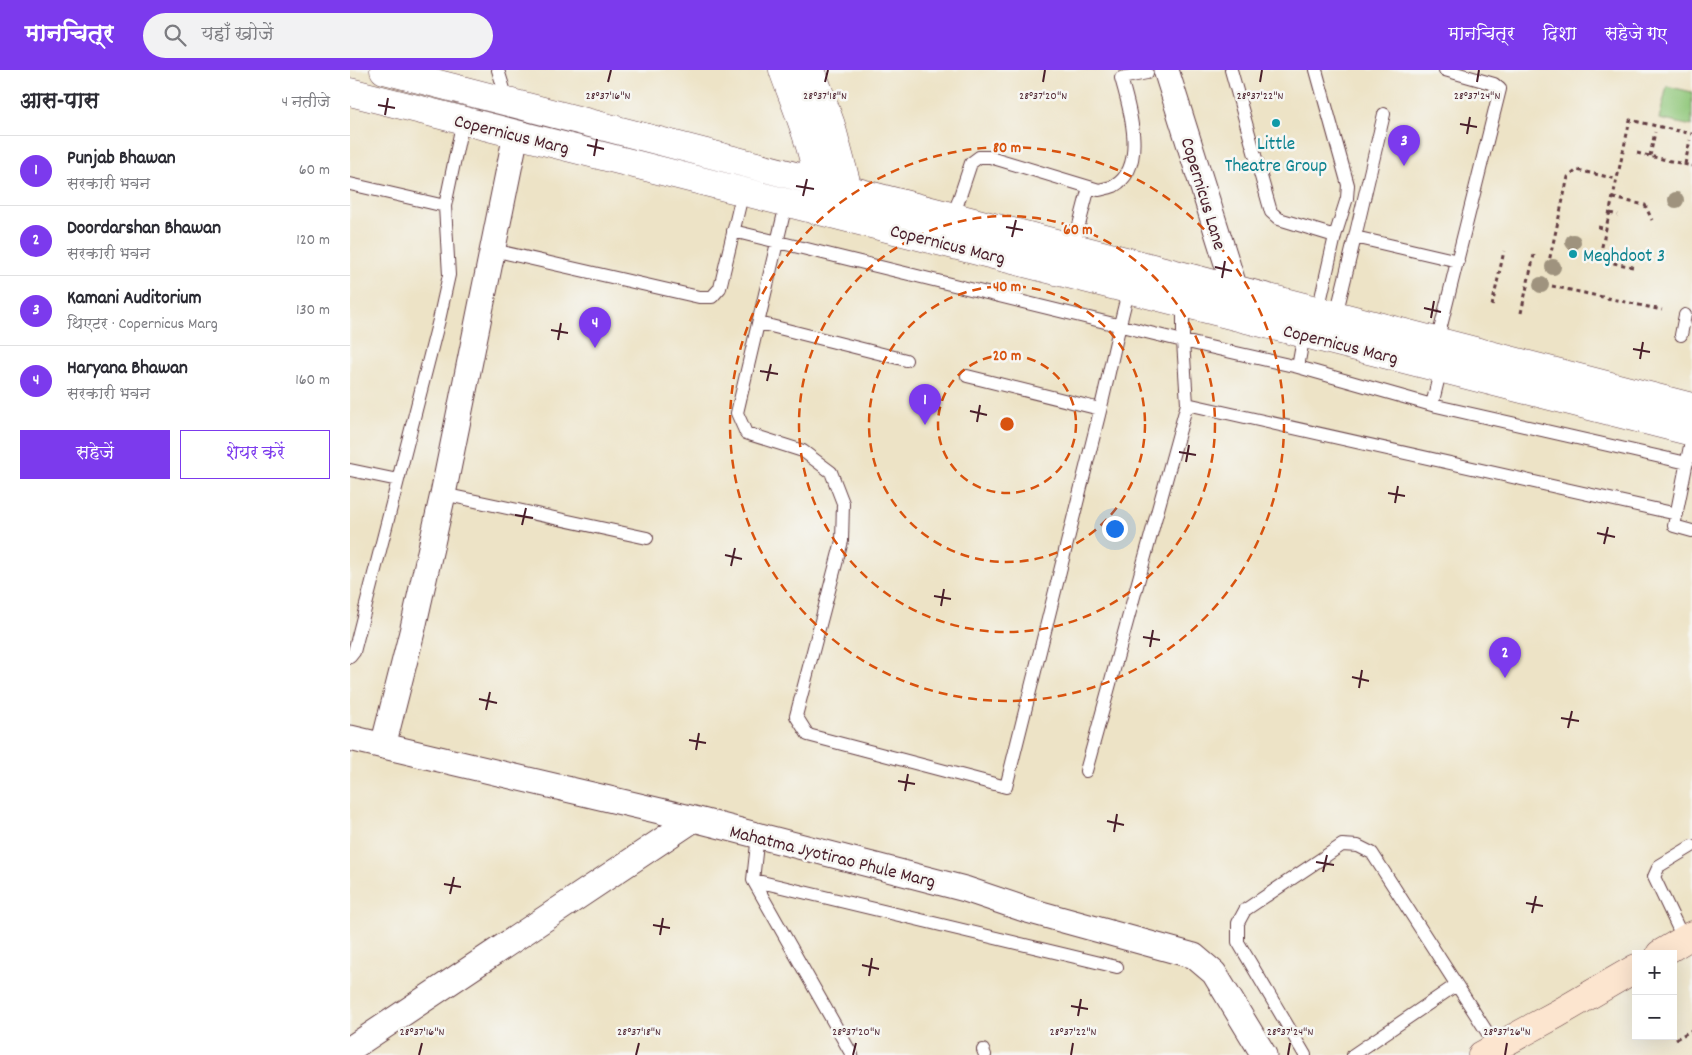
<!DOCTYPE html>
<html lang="hi">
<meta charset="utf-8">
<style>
:root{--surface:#fff;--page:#f2f2f3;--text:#2b2b33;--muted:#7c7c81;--line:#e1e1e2;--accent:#7c3aed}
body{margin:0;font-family:Dekko,"Playpen Sans Deva",sans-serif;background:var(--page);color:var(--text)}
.controls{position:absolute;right:15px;bottom:15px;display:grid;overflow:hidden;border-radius:0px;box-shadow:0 5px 20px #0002}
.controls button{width:45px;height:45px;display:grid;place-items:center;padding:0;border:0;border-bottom:1px solid var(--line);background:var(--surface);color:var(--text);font:25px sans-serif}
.you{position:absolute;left:764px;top:458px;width:18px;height:18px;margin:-12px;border:4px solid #fff;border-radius:50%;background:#1a73e8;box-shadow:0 0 0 8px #1a73e833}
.badge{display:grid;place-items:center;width:32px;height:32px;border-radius:50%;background:var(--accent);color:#fff;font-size:16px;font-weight:700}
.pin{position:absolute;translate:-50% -41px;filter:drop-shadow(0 1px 2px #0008)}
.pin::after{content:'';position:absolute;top:26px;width:18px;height:15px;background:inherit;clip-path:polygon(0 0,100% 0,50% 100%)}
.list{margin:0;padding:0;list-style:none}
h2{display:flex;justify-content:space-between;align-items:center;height:65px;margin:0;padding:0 20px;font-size:21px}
h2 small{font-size:16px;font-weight:400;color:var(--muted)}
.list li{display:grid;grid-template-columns:32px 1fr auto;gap:15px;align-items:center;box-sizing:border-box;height:70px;padding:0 20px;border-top:1px solid var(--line)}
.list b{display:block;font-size:19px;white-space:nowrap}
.list p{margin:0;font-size:16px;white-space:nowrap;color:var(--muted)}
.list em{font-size:16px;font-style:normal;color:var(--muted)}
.actions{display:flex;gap:10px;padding:15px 20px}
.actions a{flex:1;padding:11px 0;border:1px solid var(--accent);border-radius:0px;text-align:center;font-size:18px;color:var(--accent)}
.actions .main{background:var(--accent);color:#fff}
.icon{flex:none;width:28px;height:28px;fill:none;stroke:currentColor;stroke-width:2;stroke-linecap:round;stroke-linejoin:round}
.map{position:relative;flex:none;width:1342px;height:985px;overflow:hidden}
header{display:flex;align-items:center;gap:30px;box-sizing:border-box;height:70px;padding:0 25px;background:var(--accent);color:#fff}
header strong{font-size:24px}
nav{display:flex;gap:28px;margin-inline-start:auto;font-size:18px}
.search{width:350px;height:45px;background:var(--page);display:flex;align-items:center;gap:12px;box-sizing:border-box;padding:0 18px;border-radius:28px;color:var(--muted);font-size:19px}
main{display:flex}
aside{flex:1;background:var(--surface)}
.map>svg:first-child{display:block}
.green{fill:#90c77a;stroke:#6d7352}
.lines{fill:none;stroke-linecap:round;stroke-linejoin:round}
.service-casing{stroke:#623c42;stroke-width:14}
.minor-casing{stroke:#623c42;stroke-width:27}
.tertiary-casing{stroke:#623c42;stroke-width:29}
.secondary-casing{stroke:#623c42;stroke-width:29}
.path{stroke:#623c42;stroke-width:3;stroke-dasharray:4 4;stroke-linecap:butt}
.service{stroke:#fff;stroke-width:12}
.minor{stroke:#fff;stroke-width:25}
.tertiary{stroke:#fff;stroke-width:28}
.secondary{stroke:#fce5cf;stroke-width:28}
.tree{fill:#9f937e}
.ticks{fill:none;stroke:#4a1f2b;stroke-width:2}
.ring{fill:none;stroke:#d8530f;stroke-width:2.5;stroke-dasharray:9 6}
.culture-dot{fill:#0f9aa8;stroke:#f6f6f2;stroke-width:2}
.labels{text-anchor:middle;stroke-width:5;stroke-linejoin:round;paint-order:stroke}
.street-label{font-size:19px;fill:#4a1f2b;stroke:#f6f6f2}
.culture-label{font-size:19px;fill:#0d838f;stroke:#f6f6f2}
.ticks-label{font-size:12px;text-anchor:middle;fill:#4a1f2b;stroke:#f6f6f2;stroke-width:5;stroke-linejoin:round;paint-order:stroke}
.centre{fill:#d8530f;stroke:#f6f6f2;stroke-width:2.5}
.ring-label{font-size:15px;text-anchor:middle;font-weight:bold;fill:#d8530f;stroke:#f6f6f2;stroke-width:5;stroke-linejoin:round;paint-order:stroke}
</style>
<header>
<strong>मानचित्र</strong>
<div class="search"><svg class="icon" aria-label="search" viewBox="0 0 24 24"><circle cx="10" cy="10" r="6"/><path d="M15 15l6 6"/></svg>यहाँ खोजें</div>
<nav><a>मानचित्र</a><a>दिशा</a><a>सहेजे गए</a></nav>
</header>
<main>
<aside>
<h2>आस-पास<small>4 नतीजे</small></h2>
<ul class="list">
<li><span class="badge">1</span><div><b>Punjab Bhawan</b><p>सरकारी भवन</p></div><em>60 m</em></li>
<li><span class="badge">2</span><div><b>Doordarshan Bhawan</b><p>सरकारी भवन</p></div><em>120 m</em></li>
<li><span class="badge">3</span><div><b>Kamani Auditorium</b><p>थिएटर · Copernicus Marg</p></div><em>130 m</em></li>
<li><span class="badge">4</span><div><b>Haryana Bhawan</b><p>सरकारी भवन</p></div><em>160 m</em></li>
</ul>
<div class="actions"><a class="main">सहेजें</a><a>शेयर करें</a></div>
</aside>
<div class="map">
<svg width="1342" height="985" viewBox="0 0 1342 985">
<rect width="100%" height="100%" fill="#f6f6f2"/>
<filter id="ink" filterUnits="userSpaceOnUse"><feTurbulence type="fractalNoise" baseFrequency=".02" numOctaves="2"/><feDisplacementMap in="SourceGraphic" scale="10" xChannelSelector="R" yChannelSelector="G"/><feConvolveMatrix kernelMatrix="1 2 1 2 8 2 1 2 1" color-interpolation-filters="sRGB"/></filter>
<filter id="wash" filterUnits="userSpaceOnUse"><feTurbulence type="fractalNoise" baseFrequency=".0096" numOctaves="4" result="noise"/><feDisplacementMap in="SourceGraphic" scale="20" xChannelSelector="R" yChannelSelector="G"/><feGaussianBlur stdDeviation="1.12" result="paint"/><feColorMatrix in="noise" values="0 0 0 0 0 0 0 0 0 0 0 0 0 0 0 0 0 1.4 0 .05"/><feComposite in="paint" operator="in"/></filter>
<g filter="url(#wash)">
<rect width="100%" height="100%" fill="#ede3c6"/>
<path class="green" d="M1317,16L1342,22V56L1309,49Z"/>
</g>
<g filter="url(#ink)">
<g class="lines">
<defs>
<path id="service" d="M148,0L158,32
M881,0L921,142L929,149L985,166L968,241
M966,0L998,115L997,128L985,166
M0,114L95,136
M437,130L387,343L396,363L453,381L481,402L493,433L492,471L446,646L458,665L656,717C687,591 719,466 750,341C760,300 768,259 779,219
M603,147L621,93L629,87H640L749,120C753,119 759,118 764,116C798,97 779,36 771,8L797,3
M383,161L833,271L837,334L1327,444
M1005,167L1034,44
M723,178L739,117
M143,180L349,227H362L370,218L393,121
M833,233V271L948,297L1082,335L1337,393
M986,245L1005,167L1108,191
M409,253L556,290
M1331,265L1335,245
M1087,272L1150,19L1144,14L1095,0
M948,297L954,264
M617,306L750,339
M1082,335L1091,298
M1342,366L1324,456L1342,461
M0,400L48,410
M93,424L297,468
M0,587L4,582L89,250L99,205L95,136L113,50
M736,701L837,334
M408,765L403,810L502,985
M403,810L767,897
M1334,870L1304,807L1309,796L1342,776
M633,980L635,985
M955,985L888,872V853L895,840L992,775L1008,776L1022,783L1146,976
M1003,985L1106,915"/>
<path id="minor" d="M816,0L885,219L889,238
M0,668L344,749L615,819L677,840L844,886L864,903L914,985
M33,676L63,558L93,424L166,64
M0,979L344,749"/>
<path id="tertiary" d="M34,0L1342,337
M433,0C446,37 469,89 469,128
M461,0L481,55L498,119L496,135
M0,22L1342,362"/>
<path id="secondary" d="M1310,884L1342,865
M1132,985L1207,944L1286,898"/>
</defs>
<use href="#service" class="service-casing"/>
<use href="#minor" class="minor-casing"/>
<use href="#tertiary" class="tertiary-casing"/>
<use href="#secondary" class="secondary-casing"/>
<path class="path" d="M1287,83L1342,96
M1300,86L1305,62
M1335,94L1340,70
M1263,128L1295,135L1302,150
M1260,143L1268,145
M1248,157L1256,159
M1198,196L1218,107L1227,100L1267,109
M1283,197L1249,190L1280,50L1342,64
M1202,216L1312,240
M1142,236L1154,181
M1171,243L1184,185
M1326,969L1342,960"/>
<use href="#service" class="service"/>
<use href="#minor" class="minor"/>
<use href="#tertiary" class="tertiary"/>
<use href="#secondary" class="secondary"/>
</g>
<g class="tree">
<circle cx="1326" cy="130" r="8"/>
<circle cx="1223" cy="172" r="8"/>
<circle cx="1203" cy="197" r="8"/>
<circle cx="1191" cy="215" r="8"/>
</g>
</g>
<path class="ticks" d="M258,12L261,0M475,12L478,0M693,12L695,0M910,12L912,0M1127,12L1129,0M28,35L45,38M35,45L38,28M1110,54L1127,57M1117,64L1120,47M237,75L254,79M244,86L247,69M446,116L464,119M453,126L457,109M656,157L673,160M662,167L666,150M865,197L882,201M872,208L875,191M1074,238L1091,242M1081,248L1084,231M201,260L218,263M208,270L211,253M1283,279L1300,282M1290,289L1293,272M410,301L428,304M417,311L421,294M620,341L637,345M627,352L630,335M829,382L846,385M836,392L839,375M1038,423L1055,426M1045,433L1048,416M165,445L183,448M172,455L176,438M1247,463L1265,467M1254,474L1258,457M375,485L392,489M381,496L385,478M584,526L601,529M591,536L594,519M793,567L810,570M800,577L803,560M1002,607L1019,611M1009,618L1012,600M129,629L147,633M136,640L140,622M1211,648L1229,651M1218,658L1222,641M339,670L356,673M346,680L349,663M548,711L565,714M555,721L558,704M757,751L774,755M764,762L767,744M966,792L984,795M973,802L977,785M94,814L111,817M100,824L104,807M1176,833L1193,836M1182,843L1186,826M303,855L320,858M310,865L313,848M512,895L529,899M519,906L522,888M721,936L738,939M728,946L731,929M69,985L72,973M286,985L289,973M503,985L506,973M721,985L723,973M938,985L940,973M1155,985L1157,973"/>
<g class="ring">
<circle cx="657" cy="354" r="69"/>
<circle cx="657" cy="354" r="138"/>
<circle cx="657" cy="354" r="208"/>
<circle cx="657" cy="354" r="277"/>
</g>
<g class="culture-dot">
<circle cx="926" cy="53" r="5"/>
<circle cx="1223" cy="184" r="5"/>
</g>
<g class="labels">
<g class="street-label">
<text transform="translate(162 63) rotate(14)" y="7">Copernicus Marg</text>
<text transform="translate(855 123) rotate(73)" y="7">Copernicus Lane</text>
<text transform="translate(598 173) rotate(14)" y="7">Copernicus Marg</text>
<text transform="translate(991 273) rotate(14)" y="7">Copernicus Marg</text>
<text transform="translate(483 785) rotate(14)" y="7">Mahatma Jyotirao Phule Marg</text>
</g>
<g class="culture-label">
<text x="926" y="79">Little<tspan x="926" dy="22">Theatre Group</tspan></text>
<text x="1233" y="191" text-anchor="start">Meghdoot 3</text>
</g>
</g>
<g class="ticks-label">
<text x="258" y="29">28°37'16"N</text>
<text x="475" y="29">28°37'18"N</text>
<text x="693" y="29">28°37'20"N</text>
<text x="910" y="29">28°37'22"N</text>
<text x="1127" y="29">28°37'24"N</text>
<text x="72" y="965">28°37'16"N</text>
<text x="289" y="965">28°37'18"N</text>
<text x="506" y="965">28°37'20"N</text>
<text x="723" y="965">28°37'22"N</text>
<text x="940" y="965">28°37'24"N</text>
<text x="1157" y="965">28°37'26"N</text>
</g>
<circle cx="657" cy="354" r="8" class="centre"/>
<g class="ring-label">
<text x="657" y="82">80 m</text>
<text x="728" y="164">60 m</text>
<text x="657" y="221">40 m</text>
<text x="657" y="290">20 m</text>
</g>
</svg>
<div class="controls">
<button>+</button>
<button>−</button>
</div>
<div class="you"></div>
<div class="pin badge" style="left:575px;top:355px">1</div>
<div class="pin badge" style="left:1155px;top:608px">2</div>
<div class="pin badge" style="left:1054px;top:96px">3</div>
<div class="pin badge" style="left:245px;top:278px">4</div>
</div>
</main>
